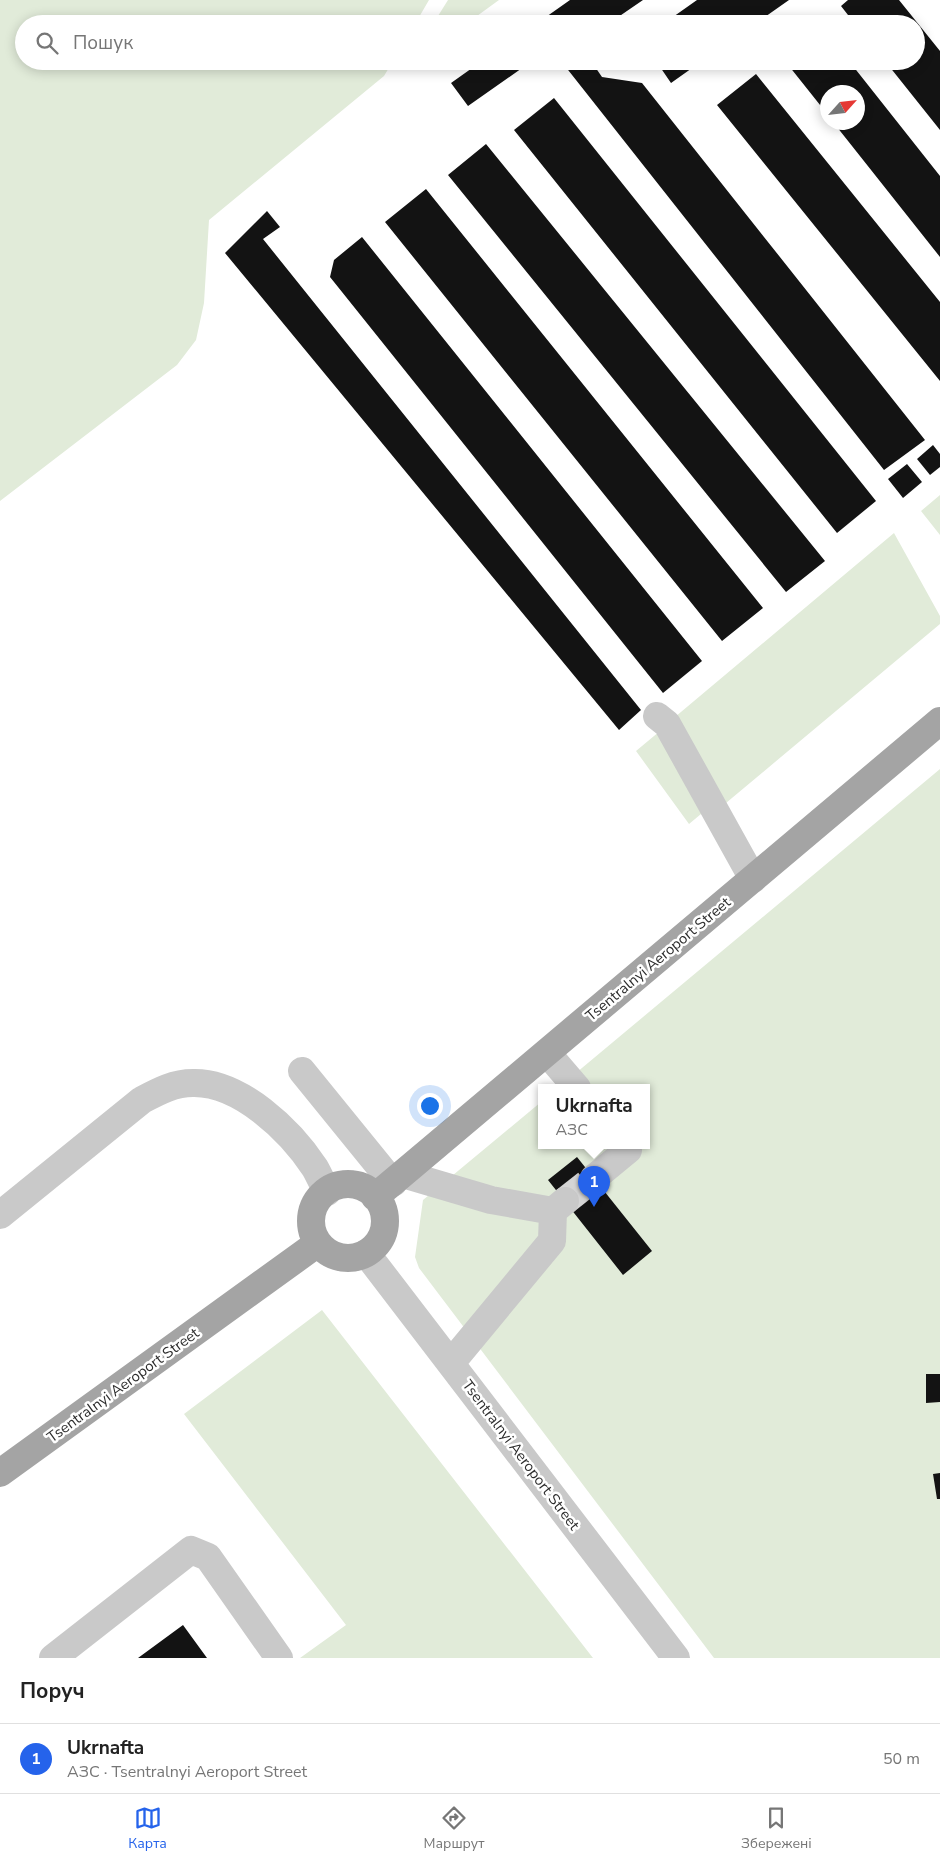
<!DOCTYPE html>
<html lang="uk">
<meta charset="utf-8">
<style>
:root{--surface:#fff;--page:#f2f2f2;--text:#222;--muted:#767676;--line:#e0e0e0;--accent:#2563eb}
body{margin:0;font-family:"Nunito Sans",sans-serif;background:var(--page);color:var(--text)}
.compass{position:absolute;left:820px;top:85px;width:45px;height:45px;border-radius:50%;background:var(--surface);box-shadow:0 2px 12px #0003;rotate:63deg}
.you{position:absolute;left:429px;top:1105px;width:18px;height:18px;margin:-12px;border:4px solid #fff;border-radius:50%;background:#1a73e8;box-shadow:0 0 0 8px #1a73e833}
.badge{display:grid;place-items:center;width:32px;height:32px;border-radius:50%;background:var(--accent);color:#fff;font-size:16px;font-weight:700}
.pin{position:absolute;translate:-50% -41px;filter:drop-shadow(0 1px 2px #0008)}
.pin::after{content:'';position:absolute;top:26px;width:18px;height:15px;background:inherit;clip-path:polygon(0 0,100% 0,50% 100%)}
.popup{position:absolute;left:538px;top:1084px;width:112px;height:65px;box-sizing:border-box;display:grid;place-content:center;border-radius:0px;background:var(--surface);filter:drop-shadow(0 1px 4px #0005);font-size:16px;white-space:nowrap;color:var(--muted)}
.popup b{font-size:19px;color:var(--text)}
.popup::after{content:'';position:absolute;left:50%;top:100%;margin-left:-10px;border:10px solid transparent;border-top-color:var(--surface)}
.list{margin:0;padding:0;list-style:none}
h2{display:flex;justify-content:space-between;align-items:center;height:65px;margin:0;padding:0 20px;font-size:21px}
h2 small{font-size:16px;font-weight:400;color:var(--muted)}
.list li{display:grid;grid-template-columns:32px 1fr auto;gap:15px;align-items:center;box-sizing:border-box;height:70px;padding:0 20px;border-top:1px solid var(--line)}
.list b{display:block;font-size:19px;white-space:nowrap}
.list p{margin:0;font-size:16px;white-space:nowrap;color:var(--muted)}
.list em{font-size:16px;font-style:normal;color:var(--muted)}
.icon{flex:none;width:28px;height:28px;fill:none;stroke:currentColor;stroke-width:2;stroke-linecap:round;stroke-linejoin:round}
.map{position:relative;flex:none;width:940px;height:1658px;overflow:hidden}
.search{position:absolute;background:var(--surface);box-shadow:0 2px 12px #0003;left:15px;right:15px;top:15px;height:55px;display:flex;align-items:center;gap:12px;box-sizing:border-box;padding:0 18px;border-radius:28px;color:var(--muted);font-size:19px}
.sheet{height:135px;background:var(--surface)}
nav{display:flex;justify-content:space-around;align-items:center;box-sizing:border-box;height:70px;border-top:1px solid var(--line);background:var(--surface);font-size:14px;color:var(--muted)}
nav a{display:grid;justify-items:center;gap:2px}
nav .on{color:var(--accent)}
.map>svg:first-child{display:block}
.green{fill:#e1ebd9}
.building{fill:#131313}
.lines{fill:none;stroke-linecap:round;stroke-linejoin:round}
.minor-tunnel{stroke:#d5d5d5;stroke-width:28;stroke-dasharray:28 14;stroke-linecap:butt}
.minor{stroke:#c9c9c9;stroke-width:28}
.major{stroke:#a4a4a4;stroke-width:28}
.labels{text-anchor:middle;stroke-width:5;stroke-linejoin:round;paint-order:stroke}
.street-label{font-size:15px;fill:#2c2c2c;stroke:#fff}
</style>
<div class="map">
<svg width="940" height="1658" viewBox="0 0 940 1658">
<rect width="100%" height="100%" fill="#fff"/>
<path class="green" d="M0,0H429L415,24H24V61H393L384,76L209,220L204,303L196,340L177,365L0,501Z
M448,0H499L466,24H433Z
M940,495V535L921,511Z
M894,533L940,616V624L726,803L675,717Z
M660,731L707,809L689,824L636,751Z
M940,769V1658H714L419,1268L415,1257L423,1200L541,1102L542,1146H646V1088H558Z
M322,1310L593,1658H300L346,1625L184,1414Z"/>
<path class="building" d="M570,0H643L608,24H536Z
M697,0H789L755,24H663Z
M848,0H899L940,51V130L885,61H916V24H855L841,6Z
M482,61H532L468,106L451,83Z
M561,61H591L602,77L642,83L925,440L884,470Z
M656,61H702L671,83Z
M785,61H849L940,176V257L833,122H858V92H828V115Z
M756,74L940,302V381L717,105Z
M554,98L876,501L837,533L514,130Z
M486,144L825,561L786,592L448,175Z
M426,189L763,608L722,641L385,222Z
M267,211L280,227L263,239L641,710L619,730L225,253Z
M362,237L702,661L663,693L330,277L334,260Z
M933,445L940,454V467L930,475L917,459Z
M907,464L922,482L903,498L888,479Z
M577,1157L652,1251L623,1275L548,1180Z
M926,1374H940V1402L926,1403Z
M940,1473V1499H937L933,1474Z
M183,1625L207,1658H138Z"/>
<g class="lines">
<path class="minor-tunnel" d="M565,1201L594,1178"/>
<path class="minor" d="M657,716L667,724L753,879
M547,1053L577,1088
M302,1071L393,1183
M403,1174L491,1200L553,1211
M594,1178L628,1150L625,1146
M0,1215L142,1100C159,1091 174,1083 193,1083C240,1082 290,1130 315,1168C319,1175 323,1184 327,1192
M366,1253L676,1658
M451,1363L552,1241L553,1211L565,1201
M53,1658L191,1550L208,1557L279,1658"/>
<path class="major" d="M311 1221a37 37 0 1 1 74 0a37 37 0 1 1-74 0Z
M375,1197L940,721
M0,1473L318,1243"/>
</g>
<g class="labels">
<g class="street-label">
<text transform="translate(658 959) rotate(-40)" y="5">Tsentralnyi Aeroport Street</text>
<text transform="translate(123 1385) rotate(-36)" y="5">Tsentralnyi Aeroport Street</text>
<text transform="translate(521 1455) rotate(53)" y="5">Tsentralnyi Aeroport Street</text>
</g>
</g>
</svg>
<svg class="compass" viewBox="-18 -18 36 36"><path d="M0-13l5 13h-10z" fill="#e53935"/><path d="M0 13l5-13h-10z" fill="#767676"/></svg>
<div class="you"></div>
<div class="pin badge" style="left:594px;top:1207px">1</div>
<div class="popup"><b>Ukrnafta</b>АЗС</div>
<div class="search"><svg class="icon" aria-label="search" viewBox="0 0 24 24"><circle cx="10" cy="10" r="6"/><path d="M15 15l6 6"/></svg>Пошук</div>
</div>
<section class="sheet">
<h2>Поруч<small></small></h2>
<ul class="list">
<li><span class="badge">1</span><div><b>Ukrnafta</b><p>АЗС · Tsentralnyi Aeroport Street</p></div><em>50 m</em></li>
</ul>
</section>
<nav>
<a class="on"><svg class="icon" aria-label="map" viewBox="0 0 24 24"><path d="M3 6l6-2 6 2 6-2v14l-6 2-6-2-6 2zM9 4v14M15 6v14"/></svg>Карта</a>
<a><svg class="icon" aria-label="directions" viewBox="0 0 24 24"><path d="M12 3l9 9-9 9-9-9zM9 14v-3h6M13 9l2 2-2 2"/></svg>Маршрут</a>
<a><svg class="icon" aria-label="saved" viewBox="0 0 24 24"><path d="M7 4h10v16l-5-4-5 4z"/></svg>Збережені</a>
</nav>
